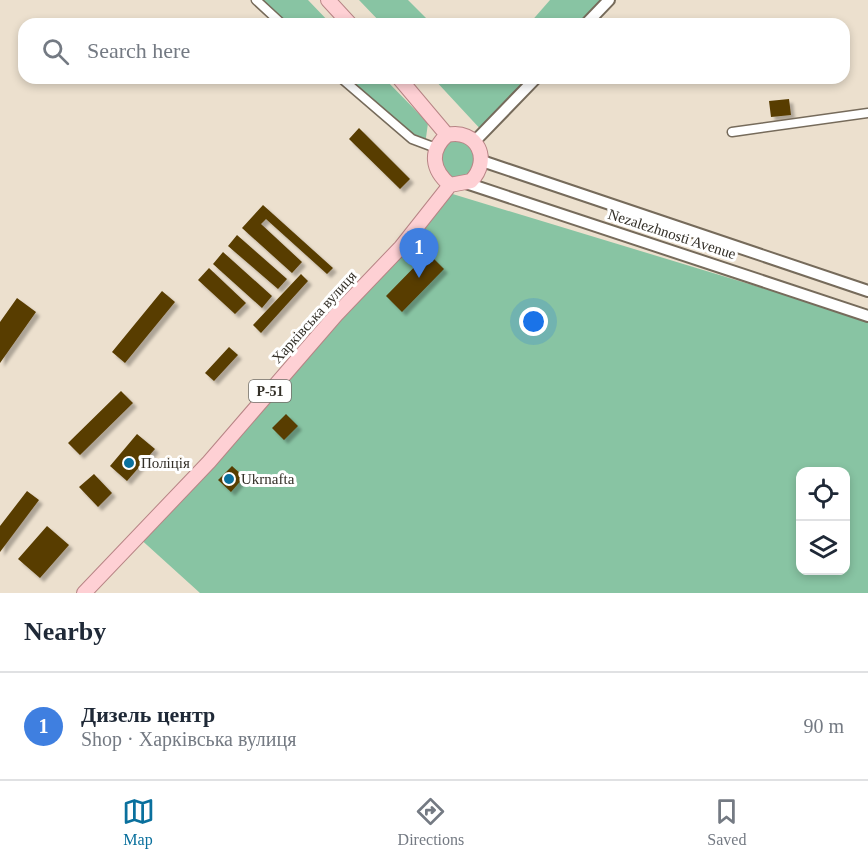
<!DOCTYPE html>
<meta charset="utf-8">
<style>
:root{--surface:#fff;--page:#f2f2f3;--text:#1f2937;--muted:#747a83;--line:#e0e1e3;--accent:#0a709d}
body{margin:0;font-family:"Times New Roman",serif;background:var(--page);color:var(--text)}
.controls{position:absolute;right:18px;bottom:18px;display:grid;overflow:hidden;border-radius:12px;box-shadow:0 3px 9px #0003}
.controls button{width:54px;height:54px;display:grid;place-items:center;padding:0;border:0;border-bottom:2px solid var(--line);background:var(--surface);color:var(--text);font:30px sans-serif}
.you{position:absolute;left:534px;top:322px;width:21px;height:21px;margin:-15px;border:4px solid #fff;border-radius:50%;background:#1a73e8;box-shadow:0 0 0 9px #1a73e833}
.badge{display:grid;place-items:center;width:39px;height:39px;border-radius:50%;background:var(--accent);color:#fff;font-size:20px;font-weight:700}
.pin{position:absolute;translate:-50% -50px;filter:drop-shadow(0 2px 3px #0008)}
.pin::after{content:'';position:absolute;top:32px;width:21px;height:18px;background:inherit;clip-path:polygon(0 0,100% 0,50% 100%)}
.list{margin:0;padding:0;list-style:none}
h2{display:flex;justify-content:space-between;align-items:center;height:78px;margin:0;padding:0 24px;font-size:26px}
h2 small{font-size:20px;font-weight:400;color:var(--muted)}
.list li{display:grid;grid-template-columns:39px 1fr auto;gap:18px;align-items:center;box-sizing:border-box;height:108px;padding:0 24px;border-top:2px solid var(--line)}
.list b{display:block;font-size:22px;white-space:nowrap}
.list p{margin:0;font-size:20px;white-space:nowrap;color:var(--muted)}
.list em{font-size:20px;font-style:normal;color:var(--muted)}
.icon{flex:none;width:33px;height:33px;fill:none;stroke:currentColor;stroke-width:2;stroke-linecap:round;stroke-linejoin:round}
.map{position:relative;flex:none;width:868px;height:593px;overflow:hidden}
.search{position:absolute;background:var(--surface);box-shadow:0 3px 9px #0003;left:18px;right:18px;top:18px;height:66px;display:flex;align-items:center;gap:15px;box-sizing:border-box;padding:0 21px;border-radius:18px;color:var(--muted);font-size:22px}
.sheet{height:186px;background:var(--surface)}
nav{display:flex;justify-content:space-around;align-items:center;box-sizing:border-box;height:84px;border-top:2px solid var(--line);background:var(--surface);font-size:16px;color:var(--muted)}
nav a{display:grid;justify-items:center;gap:3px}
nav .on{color:var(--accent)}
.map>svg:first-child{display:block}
.green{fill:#88c4a3;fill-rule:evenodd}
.building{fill:#583c00;filter:url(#shadow)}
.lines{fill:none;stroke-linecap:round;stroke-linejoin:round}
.minor-casing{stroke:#766b5b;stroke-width:11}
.tertiary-casing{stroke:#766b5b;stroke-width:14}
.primary-casing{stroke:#b78485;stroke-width:16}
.minor{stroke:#fff;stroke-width:8}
.tertiary{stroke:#fff;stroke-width:10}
.primary{stroke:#fed0d4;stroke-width:14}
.poi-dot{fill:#0a709d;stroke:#fff;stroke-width:2}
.labels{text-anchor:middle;stroke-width:6;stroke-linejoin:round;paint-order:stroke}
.shield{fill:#fff;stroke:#706d68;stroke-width:1.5}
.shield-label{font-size:14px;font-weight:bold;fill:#332f27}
.street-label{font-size:15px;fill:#332f27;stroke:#fff}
.poi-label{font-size:15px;fill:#332f27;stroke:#fff;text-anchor:start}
</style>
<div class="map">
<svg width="868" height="593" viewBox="0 0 868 593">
<defs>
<filter id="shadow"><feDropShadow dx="4" dy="4" stdDeviation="1.5" flood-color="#0004"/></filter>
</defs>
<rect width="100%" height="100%" fill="#ece0ce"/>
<path class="green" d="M256,0H308L331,24H282Z
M359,0H408L432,24H382Z
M550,0H609L586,24H529Z
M341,78H384L428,123L425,145Z
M433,78H536L484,133Z
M465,135L481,168L450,185L435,153L438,144Z
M446,192L868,320V593H200L137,536ZM800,472H846V570H800Z"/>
<path class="building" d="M789,99L791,115L771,117L769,101Z
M359,128L410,179L400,189L349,139Z
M263,205L333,268L327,274L266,219L261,224L302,262L292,273L242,228Z
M237,235L287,279L278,289L228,246Z
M223,252L272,296L262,308L213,264Z
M428,253L444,269L402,312L386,296Z
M209,268L246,303L235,314L198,280Z
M301,274L308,281L261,333L253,325Z
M162,291L175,302L125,363L112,352Z
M17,298L36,312L0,363V322Z
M229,347L238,355L214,381L205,373Z
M121,391L133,403L80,455L68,443Z
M286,414L298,426L284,440L272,428Z
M137,434L155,449L127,481L110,466Z
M232,466L244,477L231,492L218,480Z
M94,474L112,493L98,507L79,487Z
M27,491L39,500L0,552V526Z
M47,526L69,545L40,578L18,559Z"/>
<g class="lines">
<defs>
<path id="minor" d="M256,0L282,24
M341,78L412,139L436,148
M732,132L868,113"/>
<path id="tertiary" d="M586,24L609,0
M475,141L536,78
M482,161L868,291
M466,183L868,316"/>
<path id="primary" d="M328,0L350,24
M399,78L447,135
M447,135C477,128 492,160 471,181L450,185
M447,135C429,151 432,170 450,185
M84,593L209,462L336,315L401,247L450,185"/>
</defs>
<use href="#minor" class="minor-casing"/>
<use href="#tertiary" class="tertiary-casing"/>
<use href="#primary" class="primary-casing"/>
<use href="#minor" class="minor"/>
<use href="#tertiary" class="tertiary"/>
<use href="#primary" class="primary"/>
</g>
<g class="poi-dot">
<circle cx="129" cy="463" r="6"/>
<circle cx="229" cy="479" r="6"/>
</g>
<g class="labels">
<rect class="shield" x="249" y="380" width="42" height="22" rx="4.5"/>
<g class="shield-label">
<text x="270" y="396">Р-51</text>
</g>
<g class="street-label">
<text transform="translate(672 234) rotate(18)" y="5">Nezalezhnosti Avenue</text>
<text transform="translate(314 317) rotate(-48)" y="5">Харківська вулиця</text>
</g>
<g class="poi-label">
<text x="141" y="468">Поліція</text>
<text x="241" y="484">Ukrnafta</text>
</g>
</g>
</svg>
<div class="controls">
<button><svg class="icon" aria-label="locate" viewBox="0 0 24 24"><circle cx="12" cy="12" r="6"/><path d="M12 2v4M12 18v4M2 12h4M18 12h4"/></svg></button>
<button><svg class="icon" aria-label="layers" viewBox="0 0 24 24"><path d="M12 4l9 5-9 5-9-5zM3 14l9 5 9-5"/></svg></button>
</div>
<div class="you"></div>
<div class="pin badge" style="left:419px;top:278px;background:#3f7fe0">1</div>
<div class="search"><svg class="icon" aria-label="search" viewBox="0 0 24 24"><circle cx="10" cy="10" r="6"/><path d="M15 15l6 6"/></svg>Search here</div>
</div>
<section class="sheet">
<h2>Nearby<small></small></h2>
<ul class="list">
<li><span class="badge" style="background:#3f7fe0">1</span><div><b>Дизель центр</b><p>Shop · Харківська вулиця</p></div><em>90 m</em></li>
</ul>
</section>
<nav>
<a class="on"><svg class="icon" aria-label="map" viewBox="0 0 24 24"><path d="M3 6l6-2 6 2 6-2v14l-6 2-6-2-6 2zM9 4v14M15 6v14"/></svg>Map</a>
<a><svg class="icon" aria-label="directions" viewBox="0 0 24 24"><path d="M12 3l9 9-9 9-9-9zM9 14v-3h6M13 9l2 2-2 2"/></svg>Directions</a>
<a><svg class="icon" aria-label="saved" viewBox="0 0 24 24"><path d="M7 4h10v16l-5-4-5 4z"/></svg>Saved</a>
</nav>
